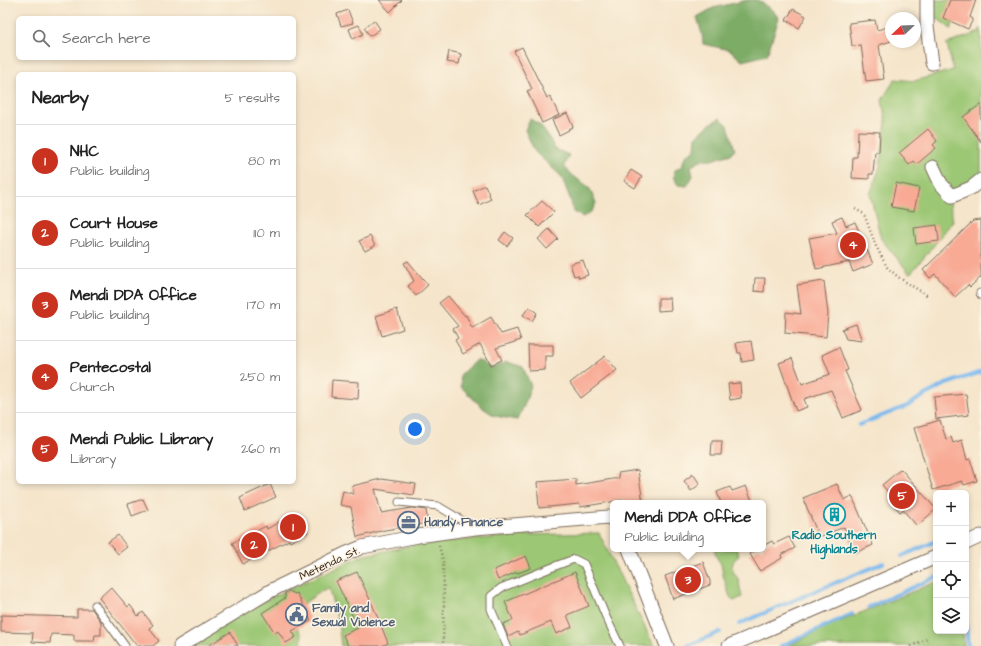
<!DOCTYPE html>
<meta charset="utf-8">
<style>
:root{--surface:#fff;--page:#f6f6f6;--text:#222;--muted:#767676;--line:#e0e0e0;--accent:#c8321e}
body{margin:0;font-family:"Architects Daughter",sans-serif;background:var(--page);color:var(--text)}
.controls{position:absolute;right:12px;bottom:12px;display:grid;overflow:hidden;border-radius:6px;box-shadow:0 2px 6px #0003}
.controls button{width:36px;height:36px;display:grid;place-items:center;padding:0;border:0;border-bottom:1px solid var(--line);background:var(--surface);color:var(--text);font:20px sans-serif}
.compass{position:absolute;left:885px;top:12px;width:36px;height:36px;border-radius:50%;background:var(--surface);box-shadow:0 2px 6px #0003;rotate:247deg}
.you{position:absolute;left:415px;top:429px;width:14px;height:14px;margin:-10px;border:3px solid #fff;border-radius:50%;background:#1a73e8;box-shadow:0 0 0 6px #1a73e833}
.badge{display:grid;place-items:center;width:26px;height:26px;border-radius:50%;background:var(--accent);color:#fff;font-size:13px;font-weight:700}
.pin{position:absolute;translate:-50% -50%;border:2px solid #fff;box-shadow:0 1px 4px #0006}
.popup{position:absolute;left:610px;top:500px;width:156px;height:52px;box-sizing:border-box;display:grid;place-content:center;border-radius:6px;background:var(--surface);filter:drop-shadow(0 1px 3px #0005);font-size:13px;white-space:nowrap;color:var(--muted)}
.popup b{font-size:15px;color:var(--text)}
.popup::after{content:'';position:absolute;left:50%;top:100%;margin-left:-8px;border:8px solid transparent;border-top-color:var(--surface)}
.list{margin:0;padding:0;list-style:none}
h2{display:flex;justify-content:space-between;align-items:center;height:52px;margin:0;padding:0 16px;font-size:17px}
h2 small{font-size:13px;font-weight:400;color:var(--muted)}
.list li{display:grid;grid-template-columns:26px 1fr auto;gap:12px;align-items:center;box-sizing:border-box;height:72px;padding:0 16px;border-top:1px solid var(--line)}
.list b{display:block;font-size:15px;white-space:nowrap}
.list p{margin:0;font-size:13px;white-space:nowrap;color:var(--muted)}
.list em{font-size:13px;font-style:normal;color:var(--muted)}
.icon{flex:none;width:22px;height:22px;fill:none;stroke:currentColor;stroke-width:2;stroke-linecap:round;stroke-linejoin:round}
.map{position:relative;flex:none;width:981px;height:646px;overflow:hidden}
.search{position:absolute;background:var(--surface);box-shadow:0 2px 6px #0003;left:16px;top:16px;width:280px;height:44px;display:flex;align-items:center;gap:10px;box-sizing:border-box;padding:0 14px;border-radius:6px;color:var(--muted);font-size:15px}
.panel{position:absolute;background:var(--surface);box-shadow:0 2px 6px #0003;left:16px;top:72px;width:280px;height:412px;border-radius:6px}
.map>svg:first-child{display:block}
.green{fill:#9cc774;stroke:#6c7849}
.forest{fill:#7dac66;stroke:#5c6b42}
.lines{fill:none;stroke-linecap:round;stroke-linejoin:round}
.stream{stroke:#7ab9ee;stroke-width:4}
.building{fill:#f8aa95}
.service-casing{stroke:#7c6b5b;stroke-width:9}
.minor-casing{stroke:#7c6b5b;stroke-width:15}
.path{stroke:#7c6b5b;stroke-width:2.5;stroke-dasharray:1 3;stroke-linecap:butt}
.service{stroke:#fff;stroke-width:7}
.minor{stroke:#fff;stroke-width:13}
.labels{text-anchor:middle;stroke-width:3;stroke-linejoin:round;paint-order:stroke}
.service-label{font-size:12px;font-weight:bold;fill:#4e5e75;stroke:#fcf5e5;text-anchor:start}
.culture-label{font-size:12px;font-weight:bold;fill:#0d838f;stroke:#fcf5e5}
.street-label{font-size:12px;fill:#3b2a1e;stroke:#fcf5e5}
</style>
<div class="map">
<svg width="981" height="646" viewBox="0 0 981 646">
<rect width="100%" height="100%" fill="#fcf5e5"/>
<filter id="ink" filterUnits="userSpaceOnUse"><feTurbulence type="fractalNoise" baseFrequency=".025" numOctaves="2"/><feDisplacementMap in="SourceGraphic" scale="8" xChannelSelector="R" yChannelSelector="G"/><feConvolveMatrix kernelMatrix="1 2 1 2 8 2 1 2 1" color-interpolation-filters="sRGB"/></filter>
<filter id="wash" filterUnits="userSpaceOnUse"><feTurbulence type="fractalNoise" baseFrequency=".012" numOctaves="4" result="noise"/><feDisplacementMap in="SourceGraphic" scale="16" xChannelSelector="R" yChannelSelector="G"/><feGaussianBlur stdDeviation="0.9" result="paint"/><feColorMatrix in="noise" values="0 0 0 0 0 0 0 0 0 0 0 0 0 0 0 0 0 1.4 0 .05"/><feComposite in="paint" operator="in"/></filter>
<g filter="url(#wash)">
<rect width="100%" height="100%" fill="#f5e5cb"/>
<path class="green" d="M933,0H961L951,29L934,16Z
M981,28V173L950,203L953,221L927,254L910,274L881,239L870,194L880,167L886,122L882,100L895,79L914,81L953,70L947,44L979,32Z
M599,533L654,646H341L338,620L328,587L289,613L302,636L301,646H189L244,610L361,556L418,544L527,535Z
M714,549H737L739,556L734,560L732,566L734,573L739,580L740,588L742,597L734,601L730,597L723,575L721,564L717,558Z
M936,582V631H963L964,646H788L824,628Z"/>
<path class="forest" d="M748,0H758L771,9L779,18L767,55L742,61L730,50L703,44L702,34L697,17L713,8Z
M720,118L728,125L735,150L731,154L712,160H703L691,166L693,176L687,186L678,185L673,177L674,171L682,166L685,156L695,149L696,137L710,124Z
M530,119L540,125L548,136L555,149L569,155L564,166L570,173L590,189L596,203L592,211L583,217L573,212L571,201L561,176L535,152L525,130Z
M477,359L491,368L507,362L523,367L531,386L524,406L517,420L495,416L483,408L461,387L460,375Z"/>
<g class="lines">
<path class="stream" d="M859,425L907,406L925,395L946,384L981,372
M902,556L936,541
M869,607L936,577
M966,621L968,646
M739,624L813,592L883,563
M687,646L720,632
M781,646L852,614"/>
</g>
<g id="blocks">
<path class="building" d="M379,0H402L390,12Z
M950,0H976L970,17L973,19L968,29L943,18Z
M793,9L806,16L799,28L786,20Z
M348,10L353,23L341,26L337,14Z
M374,20L380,29L370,36L364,28Z
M875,20L877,30L891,26V41L879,45L884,79L866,81L861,45L852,46L849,23Z
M359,25L363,34L353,39L349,29Z
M522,47L547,98L550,96L559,115L542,123L527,91L532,89L514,51Z
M449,51L461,54L459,64L447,62Z
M981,104V142L963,117Z
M567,113L573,127L568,129L569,130L559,135L552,120Z
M928,129L937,141L933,145L936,148L917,164L914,161L909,165L899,153Z
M858,131L880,132L879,152H875L873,174H869V179L852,178L853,157H857Z
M631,170L642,177L635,188L624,181Z
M896,183L919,188L914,211L891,207Z
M485,185L491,199L479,205L473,191Z
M542,201L554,212L539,227L527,215Z
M842,217L846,226L855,222L873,264L853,272L849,262L816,269L809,238L837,233L832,221Z
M981,220V277L970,287L968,285L955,297L935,274L930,278L923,270L973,221Z
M937,225L939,241L916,244L914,228Z
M549,229L558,239L547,249L538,239Z
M505,232L513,238L507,246L499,240Z
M370,236L375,246L365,251L359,241Z
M583,260L588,275L579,278L578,275L574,276L570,264Z
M408,261L428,285L416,296L408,286L414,281L404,263Z
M755,278H765L764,292L754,291Z
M824,281L828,314L826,337L785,333L786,312L801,314L797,285Z
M448,296L465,316L466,315L472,328L491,317L501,334L517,329L521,340L496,348L502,360L491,365L480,344L463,354L455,340L458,338L453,329L458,326L439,303Z
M658,298H670L671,310L658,311Z
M529,307L537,313L532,321L523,315Z
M397,309L403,329L382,336L376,316Z
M856,324L862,341L846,339L842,329Z
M751,341L754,360L742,362L741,353H738L736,343Z
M528,345H553V356H545V370L529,371Z
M839,347L848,370L845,371L862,410L843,418L831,390L804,399L807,407L796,411L779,363L792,358L802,384L830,374L822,355Z
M605,356L617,370L581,398L570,383Z
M332,380L359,382L358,399L331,397Z
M740,383L741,398L730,400L728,384Z
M966,394L969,415L936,419L934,397Z
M940,420L946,439L951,437L953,443L962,440L967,460L970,459L977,481L964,485L962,481L933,490L914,428Z
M712,441H722L721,455H711Z
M901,469L936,509L917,526L903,510L900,512L893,504L896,501L882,485Z
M638,470L643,503H623V500L580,507L579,504L539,508L537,482L576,479V485L619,478L618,473Z
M693,474L700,484L691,491L684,481Z
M381,479L416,484L414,495L375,489L381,513L412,508L426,510L428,523L385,530L357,537L351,507L340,505L343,491L354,494L352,486Z
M270,484L276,497L245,511L240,498Z
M837,484L844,500L852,496L873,545L855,553L844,527L819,537L803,498Z
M746,486L753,503H721L717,492L730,487L732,491Z
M143,499L148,510L132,516L128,504Z
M296,512L308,532L290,542L289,540L243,564L232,543L266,526L267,529Z
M118,535L127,547L118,554L108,542Z
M789,537L795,548L781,555L782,558L760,571L750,554L758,549H763V546L772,541L774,544Z
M526,556L531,568L518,573L517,572L498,580L494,570Z
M703,562L710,581V585L673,599L665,576Z
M357,572L373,606L388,643L382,646H348L343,635L358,628L336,581Z
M575,572L589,606L567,615L572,627L556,634L551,622L520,635L518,632L508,637L503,624L513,620L505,602Z
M111,587L128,607L130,605L138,616L143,612L153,625L149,628L159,641L153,646H137L99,598Z
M289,591L295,594L297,593L311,621L292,631L296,637L286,643L278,631L275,633L262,613L285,598V593Z
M77,609H92L101,622V635H95L94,641H74V635L51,634L50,643L32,642L33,633L1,632V615L77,617Z
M230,632L238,646H208Z"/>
</g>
</g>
<g filter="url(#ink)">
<use href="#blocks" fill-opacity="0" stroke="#7c6b5b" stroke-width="1"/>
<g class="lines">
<defs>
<path id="service" d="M980,293L981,295
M399,502L438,506L473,527
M95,605L125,646
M507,646L491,609V596L501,588L558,565L574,559L584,564L606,617L620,646"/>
<path id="minor" d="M927,0V26L932,63
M933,167L941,184L952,196L971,188L981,180
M966,543L981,536
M629,549L667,646
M180,646L272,590L345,554L362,547L418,536L475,528L609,517L613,520
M729,646L936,557"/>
</defs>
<use href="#service" class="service-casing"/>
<use href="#minor" class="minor-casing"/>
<path class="path" d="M855,209L864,214L876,246L887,267L898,277L928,296
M439,546L443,560L444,599L443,646
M345,600H346
M911,646L927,639"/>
<use href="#service" class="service"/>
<use href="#minor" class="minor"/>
</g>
</g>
<defs>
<symbol id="building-ring" viewBox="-11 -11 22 22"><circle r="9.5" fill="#fcf5e5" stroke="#0f9aa8" stroke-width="1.5"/><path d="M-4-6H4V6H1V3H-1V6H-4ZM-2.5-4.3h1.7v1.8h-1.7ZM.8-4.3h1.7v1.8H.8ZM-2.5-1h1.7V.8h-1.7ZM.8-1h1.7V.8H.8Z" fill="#0f9aa8"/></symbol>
<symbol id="office-ring" viewBox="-11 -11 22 22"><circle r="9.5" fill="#fcf5e5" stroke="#5c6f8a" stroke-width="1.5"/><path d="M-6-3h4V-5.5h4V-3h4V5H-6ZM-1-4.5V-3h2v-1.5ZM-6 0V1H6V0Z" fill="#5c6f8a"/></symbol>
<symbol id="civic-ring" viewBox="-11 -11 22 22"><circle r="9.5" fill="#fcf5e5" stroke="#5c6f8a" stroke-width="1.5"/><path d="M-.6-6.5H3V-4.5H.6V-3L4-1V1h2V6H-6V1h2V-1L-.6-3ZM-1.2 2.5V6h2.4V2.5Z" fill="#5c6f8a"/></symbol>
</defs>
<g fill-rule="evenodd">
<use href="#building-ring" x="822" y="502" width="25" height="25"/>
<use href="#office-ring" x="396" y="510" width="25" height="25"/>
<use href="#civic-ring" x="284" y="602" width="25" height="25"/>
</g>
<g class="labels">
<g class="service-label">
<text x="424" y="526">Handy FInance</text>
<text x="312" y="612">Family and<tspan x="312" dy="14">Sexual Violence</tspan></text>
</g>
<g class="culture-label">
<text x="834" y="539">Radio Southern<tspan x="834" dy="14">Highlands</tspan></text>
</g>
<g class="street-label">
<text transform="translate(329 563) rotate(-25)" y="4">Metenda St.</text>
</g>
</g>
</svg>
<div class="controls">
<button>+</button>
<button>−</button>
<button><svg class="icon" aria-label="locate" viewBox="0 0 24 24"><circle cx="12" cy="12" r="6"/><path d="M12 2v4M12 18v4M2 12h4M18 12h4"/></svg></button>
<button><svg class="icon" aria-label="layers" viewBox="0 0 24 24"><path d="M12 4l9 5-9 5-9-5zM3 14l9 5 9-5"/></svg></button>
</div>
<svg class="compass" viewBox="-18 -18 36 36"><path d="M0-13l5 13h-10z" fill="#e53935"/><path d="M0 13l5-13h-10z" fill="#767676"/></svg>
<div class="you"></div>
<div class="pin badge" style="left:293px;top:527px">1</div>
<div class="pin badge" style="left:254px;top:545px">2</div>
<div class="pin badge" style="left:688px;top:580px">3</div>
<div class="popup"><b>Mendi DDA Office</b>Public building</div>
<div class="pin badge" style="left:853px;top:245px">4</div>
<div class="pin badge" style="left:902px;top:496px">5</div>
<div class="search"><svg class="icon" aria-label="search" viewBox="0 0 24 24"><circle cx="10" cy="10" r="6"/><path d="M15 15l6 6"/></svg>Search here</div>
<section class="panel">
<h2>Nearby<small>5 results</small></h2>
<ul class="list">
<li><span class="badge">1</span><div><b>NHC</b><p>Public building</p></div><em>80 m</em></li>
<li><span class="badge">2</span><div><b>Court House</b><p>Public building</p></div><em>110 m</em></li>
<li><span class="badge">3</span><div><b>Mendi DDA Office</b><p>Public building</p></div><em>170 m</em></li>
<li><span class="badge">4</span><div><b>Pentecostal</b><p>Church</p></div><em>250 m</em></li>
<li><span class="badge">5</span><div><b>Mendi Public Library</b><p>Library</p></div><em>260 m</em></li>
</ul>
</section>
</div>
